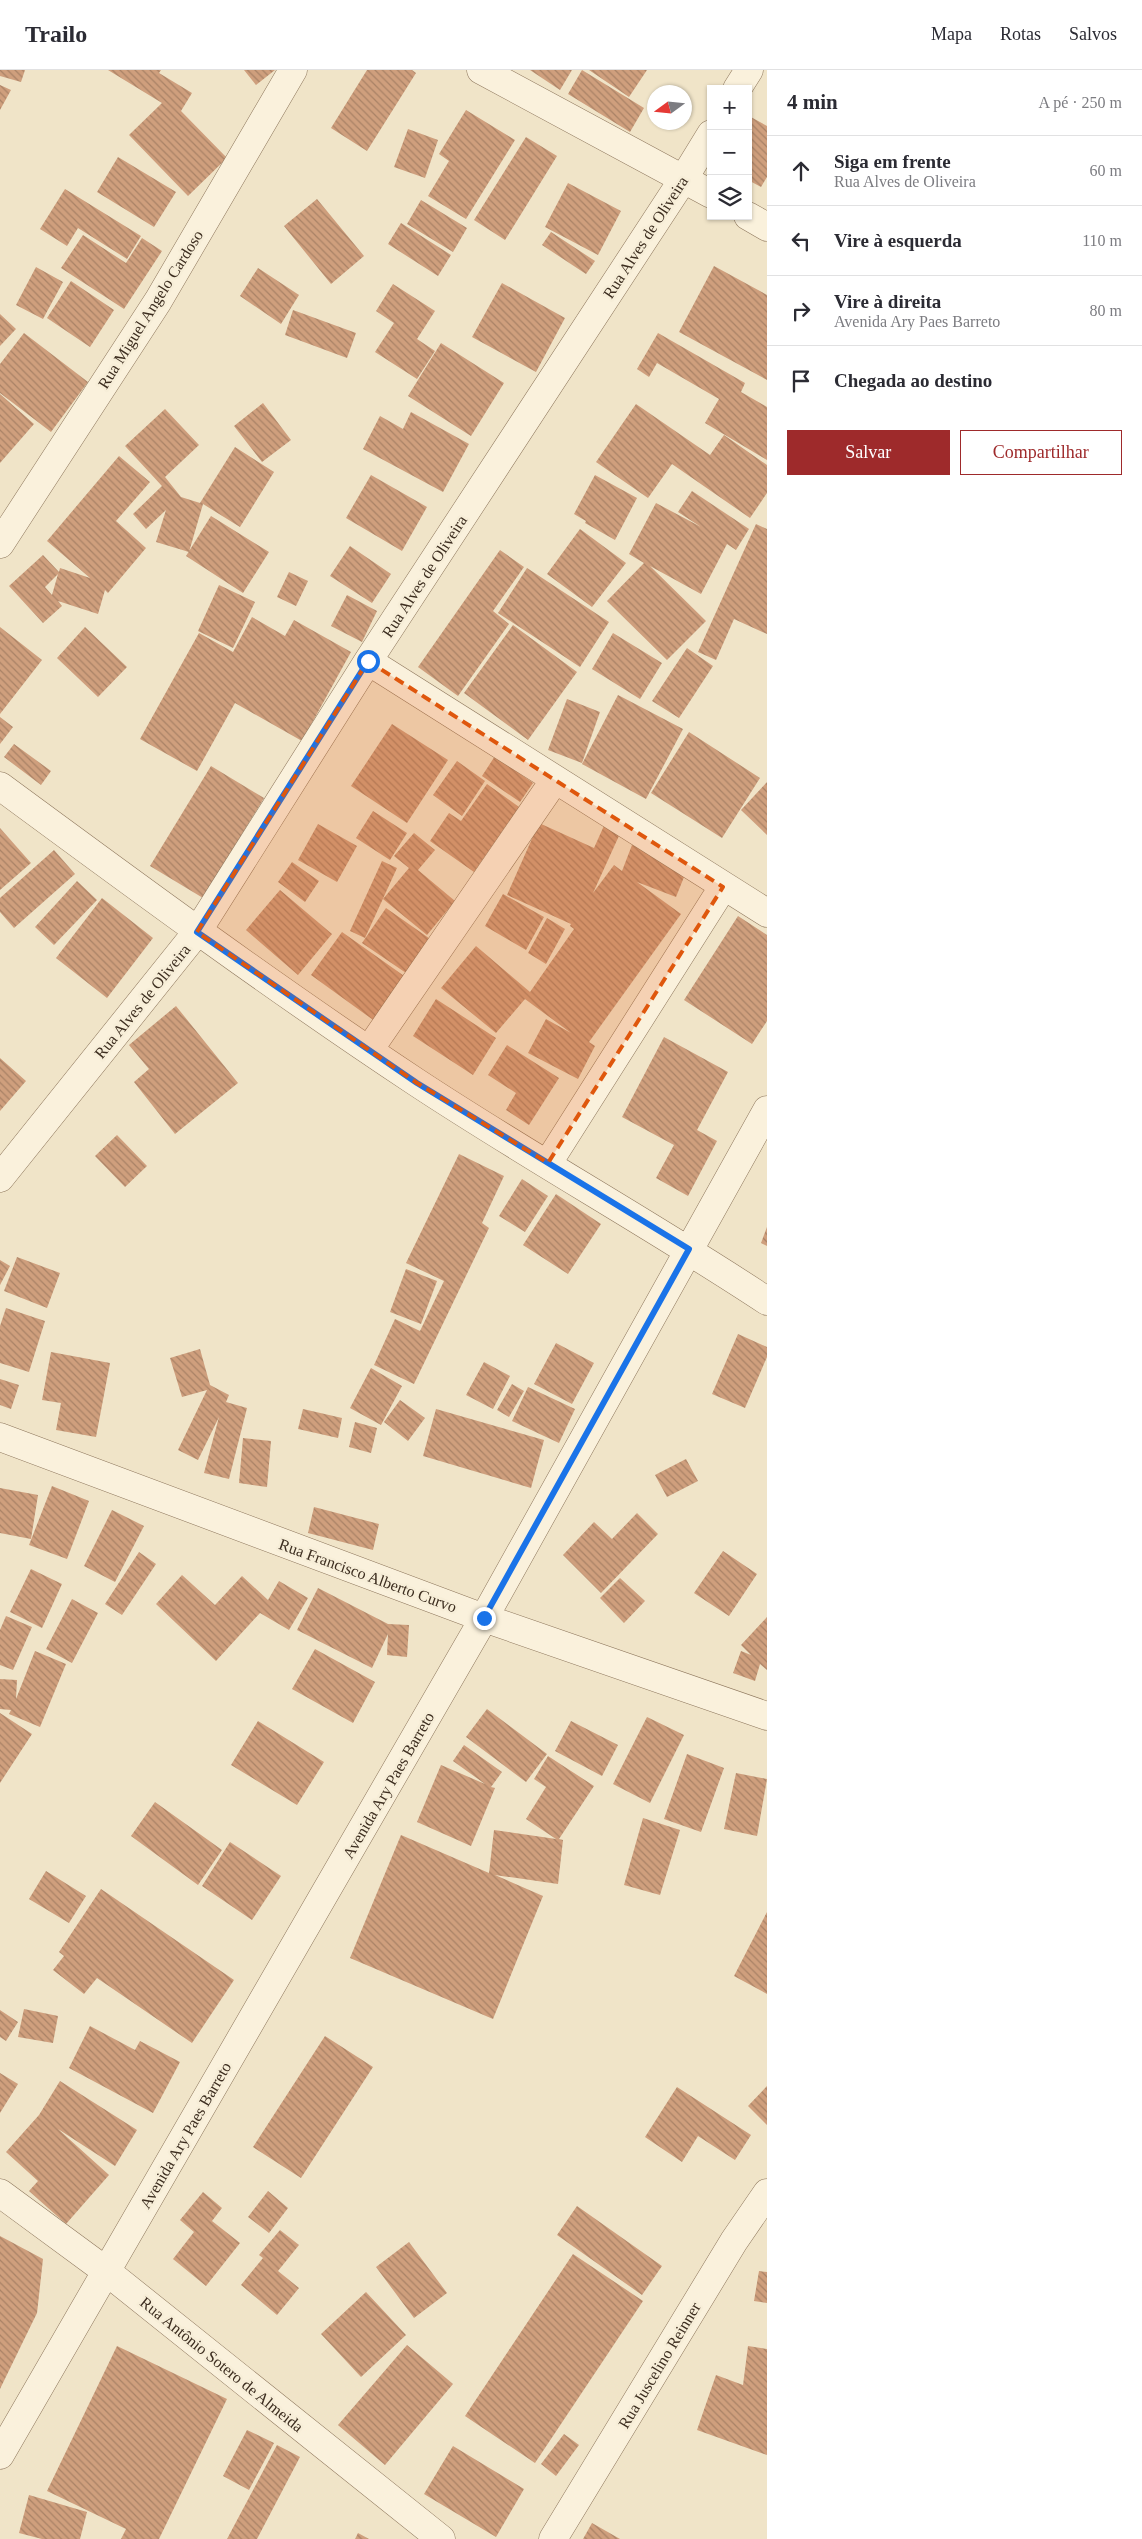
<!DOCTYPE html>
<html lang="pt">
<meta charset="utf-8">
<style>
:root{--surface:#fff;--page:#f2f2f3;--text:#2b2b33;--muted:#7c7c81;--line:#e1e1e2;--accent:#9e2a2b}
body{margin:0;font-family:"Times New Roman",serif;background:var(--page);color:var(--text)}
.controls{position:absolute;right:15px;top:15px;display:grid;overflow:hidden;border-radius:0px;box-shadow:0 1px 4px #0004}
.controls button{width:45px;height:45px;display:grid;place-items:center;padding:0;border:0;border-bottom:1px solid var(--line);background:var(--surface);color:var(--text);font:25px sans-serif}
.compass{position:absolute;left:647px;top:15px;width:45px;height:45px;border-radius:50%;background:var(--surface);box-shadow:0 1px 4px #0004;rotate:255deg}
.stop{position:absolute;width:15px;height:15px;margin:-11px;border:4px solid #1a73e8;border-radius:50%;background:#fff}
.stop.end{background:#1a73e8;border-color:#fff;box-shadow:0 1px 5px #0008}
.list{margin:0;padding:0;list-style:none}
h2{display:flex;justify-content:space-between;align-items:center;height:65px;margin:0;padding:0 20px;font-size:21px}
h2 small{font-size:16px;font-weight:400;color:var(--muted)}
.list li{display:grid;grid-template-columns:32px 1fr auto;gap:15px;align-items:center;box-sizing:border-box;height:70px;padding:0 20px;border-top:1px solid var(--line)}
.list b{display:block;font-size:19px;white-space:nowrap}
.list p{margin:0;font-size:16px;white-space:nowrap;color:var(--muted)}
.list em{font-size:16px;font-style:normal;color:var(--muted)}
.actions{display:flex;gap:10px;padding:15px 20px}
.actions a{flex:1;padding:11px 0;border:1px solid var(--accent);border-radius:0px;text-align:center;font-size:18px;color:var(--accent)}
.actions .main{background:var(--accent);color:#fff}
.icon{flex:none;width:28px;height:28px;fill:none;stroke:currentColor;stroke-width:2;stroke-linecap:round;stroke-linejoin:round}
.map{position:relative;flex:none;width:767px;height:2469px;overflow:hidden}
header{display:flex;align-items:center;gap:30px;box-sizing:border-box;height:70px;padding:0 25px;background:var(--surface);border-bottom:1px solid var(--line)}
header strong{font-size:24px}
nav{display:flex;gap:28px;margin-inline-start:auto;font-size:18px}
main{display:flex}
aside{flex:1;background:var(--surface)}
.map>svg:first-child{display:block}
.building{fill:url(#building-back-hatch);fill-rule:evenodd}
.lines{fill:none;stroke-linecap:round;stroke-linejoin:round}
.minor-casing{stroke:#8d765c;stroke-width:29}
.minor{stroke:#faf1dc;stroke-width:28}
.route{stroke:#1a73e8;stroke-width:6}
.marked{fill:#df570d;fill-opacity:0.2;stroke:#df570d;stroke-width:4;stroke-dasharray:10 6;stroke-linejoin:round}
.labels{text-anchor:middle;stroke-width:5;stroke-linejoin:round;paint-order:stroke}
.street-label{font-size:16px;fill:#3d2e20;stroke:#f7eed8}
</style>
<header>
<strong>Trailo</strong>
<nav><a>Mapa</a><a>Rotas</a><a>Salvos</a></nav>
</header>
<main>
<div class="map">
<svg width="767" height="2469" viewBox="0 0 767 2469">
<defs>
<pattern id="building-back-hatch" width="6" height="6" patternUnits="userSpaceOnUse" patternTransform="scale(1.25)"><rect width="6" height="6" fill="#cf9f7d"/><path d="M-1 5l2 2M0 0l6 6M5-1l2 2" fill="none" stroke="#a98266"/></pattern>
</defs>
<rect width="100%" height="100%" fill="#f0e4c8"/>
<path class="building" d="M0,0H25L21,12L0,6Z
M108,0H161L159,3L192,23L181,41L227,88L188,126L129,65L162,33Z
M244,0H275L256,15Z
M367,0H412L416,3L367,81L331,58Z
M530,0H572L560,20Z
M582,0L644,38L630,62L568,24Z
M589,0H647L629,27Z
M0,15L11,20L0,40Z
M466,40L515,70L466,149L428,126L449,91L439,84Z
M749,46L767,56V107L761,117L748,110Z
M408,59L438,70L425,108L394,97Z
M526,67L557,86L505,170L474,150Z
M118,87L176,122L154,157L97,122Z
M568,113L621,141L598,185L545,157Z
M65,119L141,166L127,189L78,158L67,176L40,159Z
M317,129L364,186L331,214L284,156Z
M421,130L467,158L453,182L407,154Z
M401,153L451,185L438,206L388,174Z
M551,162L595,191L586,204L542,175Z
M83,165L126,193L142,168L162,181L124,239L61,198Z
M714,196L767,225V310L679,262Z
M36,197L63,212L43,249L16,235Z
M258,198L299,225L281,254L240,226Z
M71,211L114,240L90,277L47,248Z
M502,213L565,248L536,302L472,267Z
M393,214L435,241L417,269L435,281L417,309L375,282L394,253L376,241Z
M293,240L356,263L347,288L285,265Z
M0,244L16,259L0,276Z
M24,263L88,312L51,362L0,323V294Z
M658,263L745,313L741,322L767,337V390L705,353L719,329L657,293L649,307L637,299Z
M441,273L504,313L471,366L408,326Z
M0,324L34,354L0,393Z
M263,333L291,370L262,392L234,356Z
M636,334L710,385L724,365L767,395V423L750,448L672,394L648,428L596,392Z
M165,339L199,375L165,407L181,427L200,433L235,377L274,402L240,457L203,434L189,482L156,472L166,440L146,459L133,444L162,416L125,376Z
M411,342L469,374L443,422L363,379L380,346L403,359Z
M119,386L150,412L116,451L146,478L108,523L105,520L98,544L58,531L62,536L43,553L9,516L43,485L59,502L60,498L90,508L47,471ZM58,504L52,525L45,517Z
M371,405L427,437L402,481L346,448Z
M595,405L637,428L615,470L585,453L586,451L574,444Z
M692,421L749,459L736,480L727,474L701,524L650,496L706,551L667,590L607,531L644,493L629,484L656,433L701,457L678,442Z
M211,446L269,482L243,523L186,486Z
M756,454L767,459V564L734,549L716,590L698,582Z
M580,459L626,493L592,537L547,504Z
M350,476L391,504L372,533L330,506Z
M500,480L524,497L493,541L509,554L458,626L418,597Z
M527,498L609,552L580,597L498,543Z
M289,502L308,511L296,536L277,527Z
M219,515L255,532L233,578L198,561Z
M347,525L377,541L362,572L331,556Z
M252,547L285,566L294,550L351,582L302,671L235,633L197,701L140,669L199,563L233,582Z
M513,555L577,602L528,670L464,623Z
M0,557L42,590L0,644Z
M85,557L127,597L98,627L57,588Z
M613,563L662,593L640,629L592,599Z
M687,578L713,596L679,648L652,631Z
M618,625L683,659L646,729L582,694Z
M567,629L600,642L582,693L548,680Z
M0,647L13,657L0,674Z
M392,654L448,690L407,753L351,716Z
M689,662L760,708L722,768L651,723Z
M14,674L51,701L41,715L4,687Z
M495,686L533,713L520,732L482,706Z
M457,691L485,711L462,746L433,725Z
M211,696L264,728L203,828L150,796Z
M767,712V765L741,740Z
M487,714L519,737L474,802L430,771L449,743L461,751Z
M373,741L407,763L390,790L356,768Z
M607,749L623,757L593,823L614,795L622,801L632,775L688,797L676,827L637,812L681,844L589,972L595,976L578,1009L528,983L546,949L571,963L525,929L496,963L441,918L476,876L530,922L574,859L570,856L571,854L507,825L539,753L594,778Z
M318,754L357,776L337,812L298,790Z
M0,758L31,793L0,820Z
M414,763L435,780L418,800L455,831L427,865L383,829L409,798L394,786Z
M54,780L75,804L14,858L0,842V828Z
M382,791L397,798L365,868L350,861Z
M292,792L319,811L305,832L278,812Z
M77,811L97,830L54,875L35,857Z
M280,820L332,864L298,905L246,860Z
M503,824L544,847L526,880L485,856Z
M102,828L153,868L107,928L56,888Z
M386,838L433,871L409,905L362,873Z
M738,846L767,865V951L752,974L684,930Z
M547,848L565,859L546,894L528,883Z
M342,862L407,908L376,952L311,905Z
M436,929L496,968L473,1005L413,966Z
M176,936L238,1013L175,1064L134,1012L149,999L129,975Z
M664,967L728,1002L697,1060L717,1071L688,1126L656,1108L674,1075L622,1047Z
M507,975L559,1008L529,1055L506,1040L516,1023L488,1005Z
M0,988L26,1011L0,1041Z
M117,1065L147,1096L125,1117L95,1086Z
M459,1084L504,1106L482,1153L489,1158L414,1314L374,1295L395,1249L420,1261L444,1211L406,1193Z
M522,1109L548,1126L525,1162L499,1146Z
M556,1124L601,1154L568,1204L523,1175Z
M767,1157V1176L761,1173Z
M17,1187L60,1203L47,1238L4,1221Z
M0,1190L10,1196L0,1215Z
M406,1199L437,1211L421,1254L390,1242Z
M6,1238L45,1251L29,1302L0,1293V1256Z
M738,1264L767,1277V1287L745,1338L712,1324Z
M556,1273L594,1293L572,1334L534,1314Z
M200,1279L210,1315L229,1325L226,1332L247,1338L229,1409L204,1403L219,1347L198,1390L178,1380L207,1320L182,1327L170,1288Z
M51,1282L110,1293L96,1367L56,1360L61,1333L42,1330Z
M484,1292L510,1306L493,1339L466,1325Z
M371,1298L402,1316L381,1355L350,1338Z
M0,1309L19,1315L11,1339L0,1335Z
M512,1314L524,1321L509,1347L497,1340Z
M528,1317L575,1339L559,1373L512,1351Z
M400,1330L425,1348L408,1371L384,1352Z
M303,1339L342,1348L338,1368L298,1359Z
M436,1339L544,1370L531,1418L423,1386Z
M355,1352L377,1358L371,1383L349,1377Z
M243,1368L271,1371L267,1417L239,1413Z
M686,1389L698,1411L667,1427L655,1405Z
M52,1416L89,1431L67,1489L29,1475Z
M0,1418L38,1425L31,1469L0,1463Z
M314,1437L379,1454L373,1480L308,1463Z
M112,1440L144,1456L115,1512L84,1496Z
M637,1443L658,1464L601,1523L563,1485L594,1452L612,1469Z
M723,1481L757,1504L729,1546L694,1523Z
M139,1482L156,1494L122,1545L105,1534Z
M31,1499L62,1514L42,1558L10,1542Z
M182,1505L215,1535L242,1506L268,1530L279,1511L308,1528L289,1560L260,1543L216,1591L156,1534Z
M620,1508L645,1531L624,1553L600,1528Z
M318,1518L388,1554L409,1555L407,1587L387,1585L388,1564L372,1598L297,1560Z
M72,1529L98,1543L72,1593L46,1579Z
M6,1546L32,1557L13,1600L0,1595V1560Z
M767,1547V1600L760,1594L755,1611L733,1603L741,1581L751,1585L741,1575Z
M315,1579L375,1612L353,1653L292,1619Z
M35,1581L66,1594L40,1657L9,1644L11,1640L0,1639V1609L17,1610L16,1629Z
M487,1639L547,1684L526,1712L466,1667Z
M0,1643L32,1664L0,1713Z
M647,1647L684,1665L650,1733L613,1714Z
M258,1651L324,1692L297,1735L231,1695Z
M571,1651L618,1675L602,1706L555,1681Z
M464,1675L502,1702L491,1717L495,1718L471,1776L417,1752L441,1695L485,1714L453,1691Z
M687,1684L724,1698L701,1762L664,1749Z
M548,1686L594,1716L559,1769L563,1770L558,1814L495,1805L543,1826L493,1949L350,1888L401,1765L489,1803L494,1760L556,1769L526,1749L546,1717L534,1709Z
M736,1703L767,1709L757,1766L724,1759Z
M155,1732L222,1780L198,1815L131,1766Z
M643,1748L680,1760L660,1825L624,1815Z
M230,1772L281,1806L252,1850L202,1816Z
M46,1801L86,1826L69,1853L29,1829Z
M101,1819L234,1910L192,1973L97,1908L84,1924L53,1900L64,1886L59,1882Z
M767,1842V1924L734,1906Z
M24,1939L58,1946L53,1973L18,1967Z
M0,1940L18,1952L6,1971L0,1967Z
M90,1956L135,1980L140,1971L180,1992L153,2043L69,1998Z
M325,1966L373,1997L301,2108L253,2077Z
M0,2003L18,2014L0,2043Z
M60,2011L137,2060L115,2096L58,2059L109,2105L66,2154L29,2121L38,2111L6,2082L39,2045Z
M767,2016V2055L748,2036Z
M677,2017L751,2065L735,2090L698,2066L682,2092L645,2067Z
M268,2121L288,2138L269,2163L248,2147Z
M203,2122L222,2138L212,2151L240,2173L206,2216L173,2189L194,2162L180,2150Z
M577,2136L662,2196L642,2225L557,2165Z
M280,2160L299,2175L278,2201L299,2218L277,2245L241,2215L263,2188L259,2185Z
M0,2166L43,2189L37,2243L0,2319Z
M409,2172L447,2223L414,2248L376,2197Z
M573,2184L643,2231L535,2393L465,2346Z
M759,2201L767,2202V2233L754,2231Z
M366,2222L406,2265L361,2307L321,2264Z
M407,2275L453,2314L385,2395L338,2355Z
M117,2276L227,2329L159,2469H121L126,2459L47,2421Z
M748,2276L767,2279V2323L763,2322L767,2323V2385L697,2360L716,2305L743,2315Z
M247,2360L274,2373L249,2420L223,2406Z
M564,2364L579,2375L556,2406L541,2394Z
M277,2375L300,2387L257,2469H227Z
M453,2376L524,2419L496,2467L424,2424Z
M29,2425L87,2442L80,2469H42L19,2463Z
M592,2453L620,2469H583Z
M358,2463L369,2469H355Z"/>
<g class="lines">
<defs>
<path id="minor" d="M481,0L711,124
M737,19L749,0
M748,146L767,157
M0,474L158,231L293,0
M368,591L767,843
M0,716C137,817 274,918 416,1012C531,1088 652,1155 767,1231
M369,980L554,711
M548,1093L723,817
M0,1108L197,862L368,591L684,108L711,64
M0,1367L484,1548L767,1646
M0,2123L106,2201L441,2469
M0,2385L484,1548L767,1040
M553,2469L734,2171L767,2123"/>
</defs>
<use href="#minor" class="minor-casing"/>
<use href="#minor" class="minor"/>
</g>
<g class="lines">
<path class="route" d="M368,591L197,862L417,1013L689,1179L484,1548"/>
</g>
<path class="marked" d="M368,591L723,817L548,1093L417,1013L197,862Z"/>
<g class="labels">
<g class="street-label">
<text transform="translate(645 167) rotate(-57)" y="6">Rua Alves de Oliveira</text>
<text transform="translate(150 239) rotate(-58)" y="6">Rua Miguel Angelo Cardoso</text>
<text transform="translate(424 506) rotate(-57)" y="6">Rua Alves de Oliveira</text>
<text transform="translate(142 931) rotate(-51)" y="6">Rua Alves de Oliveira</text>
<text transform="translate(368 1505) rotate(20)" y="6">Rua Francisco Alberto Curvo</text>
<text transform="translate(388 1715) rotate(-60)" y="6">Avenida Ary Paes Barreto</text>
<text transform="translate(185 2065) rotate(-60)" y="6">Avenida Ary Paes Barreto</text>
<text transform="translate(222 2294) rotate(39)" y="6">Rua Antônio Sotero de Almeida</text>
<text transform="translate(659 2295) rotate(-59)" y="6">Rua Juscelino Reinner</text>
</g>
</g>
</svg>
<div class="controls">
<button>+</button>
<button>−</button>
<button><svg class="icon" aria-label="layers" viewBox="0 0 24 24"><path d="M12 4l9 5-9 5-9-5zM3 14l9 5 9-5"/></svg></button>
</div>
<svg class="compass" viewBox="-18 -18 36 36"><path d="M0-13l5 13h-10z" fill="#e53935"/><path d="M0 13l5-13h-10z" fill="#7c7c81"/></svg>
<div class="stop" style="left:368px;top:591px"></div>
<div class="stop end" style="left:484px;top:1548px"></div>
</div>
<aside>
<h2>4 min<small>A pé · 250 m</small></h2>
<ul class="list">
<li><svg class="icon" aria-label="ahead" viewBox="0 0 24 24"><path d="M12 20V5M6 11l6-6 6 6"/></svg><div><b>Siga em frente</b><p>Rua Alves de Oliveira</p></div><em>60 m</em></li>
<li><svg class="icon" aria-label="left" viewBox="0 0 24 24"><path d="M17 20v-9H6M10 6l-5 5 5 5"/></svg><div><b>Vire à esquerda</b></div><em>110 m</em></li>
<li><svg class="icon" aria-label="right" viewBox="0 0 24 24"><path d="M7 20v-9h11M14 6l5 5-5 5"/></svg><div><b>Vire à direita</b><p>Avenida Ary Paes Barreto</p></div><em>80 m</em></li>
<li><svg class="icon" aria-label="arrive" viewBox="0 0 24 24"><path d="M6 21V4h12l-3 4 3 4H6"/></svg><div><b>Chegada ao destino</b></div></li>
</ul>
<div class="actions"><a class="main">Salvar</a><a>Compartilhar</a></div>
</aside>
</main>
